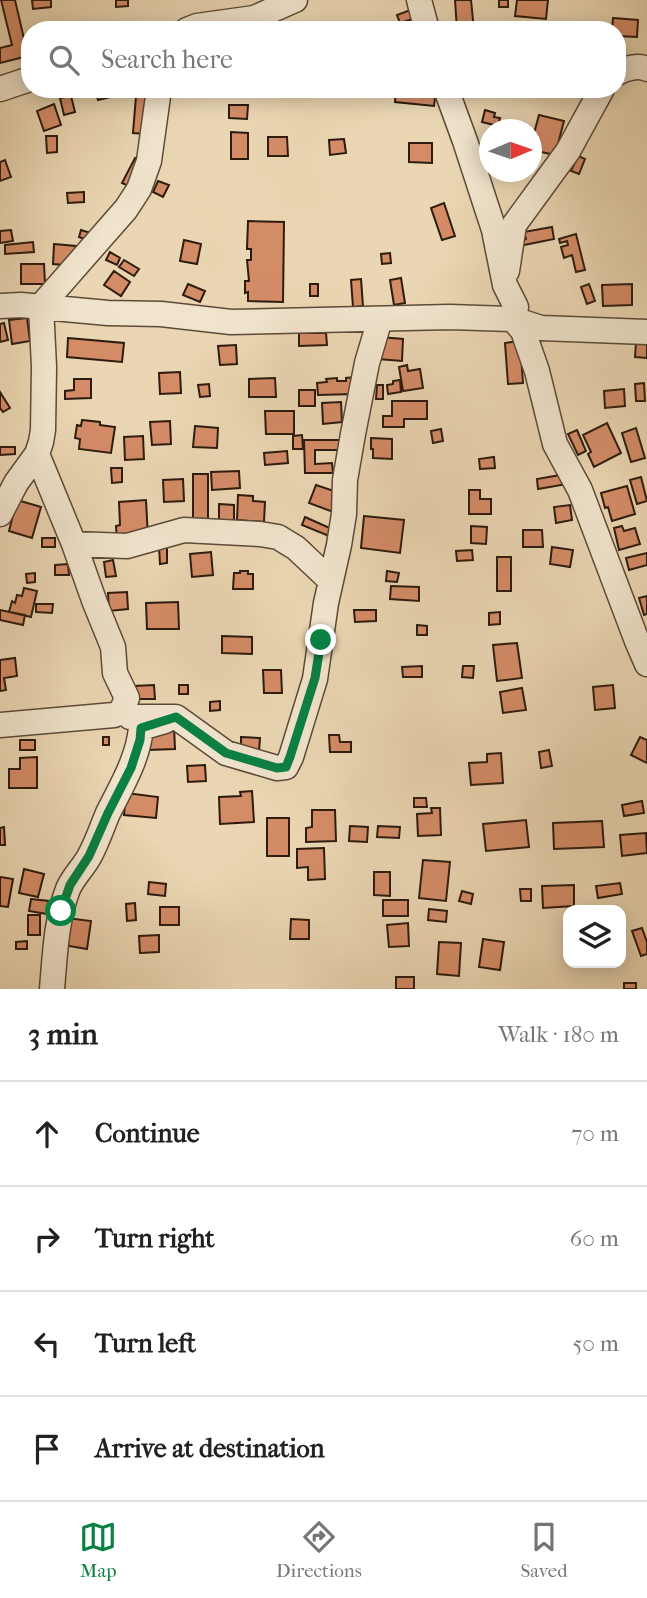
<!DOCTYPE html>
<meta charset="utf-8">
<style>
:root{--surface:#fff;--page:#f6f6f6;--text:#222;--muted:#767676;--line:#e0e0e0;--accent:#0b8043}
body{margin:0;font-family:"IM FELL French Canon",serif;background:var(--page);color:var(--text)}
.controls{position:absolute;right:21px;bottom:21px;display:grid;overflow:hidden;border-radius:14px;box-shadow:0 4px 18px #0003}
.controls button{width:63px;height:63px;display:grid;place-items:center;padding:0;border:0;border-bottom:2px solid var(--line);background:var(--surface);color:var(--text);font:35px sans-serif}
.compass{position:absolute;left:479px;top:119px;width:63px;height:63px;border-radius:50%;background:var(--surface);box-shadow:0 4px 18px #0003;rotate:88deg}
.stop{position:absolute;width:21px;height:21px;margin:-16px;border:5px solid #0b8043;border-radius:50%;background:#fff}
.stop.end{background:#0b8043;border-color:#fff;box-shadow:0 2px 7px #0008}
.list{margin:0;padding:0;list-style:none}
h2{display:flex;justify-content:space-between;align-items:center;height:91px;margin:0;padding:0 28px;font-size:30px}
h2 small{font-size:23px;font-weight:400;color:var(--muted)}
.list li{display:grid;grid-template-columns:46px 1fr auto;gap:21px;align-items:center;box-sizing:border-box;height:105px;padding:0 28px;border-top:2px solid var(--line)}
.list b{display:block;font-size:26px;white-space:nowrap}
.list em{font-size:23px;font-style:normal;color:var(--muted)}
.icon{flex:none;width:38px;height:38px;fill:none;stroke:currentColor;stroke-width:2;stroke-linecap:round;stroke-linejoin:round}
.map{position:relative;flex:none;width:647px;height:989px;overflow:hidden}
.search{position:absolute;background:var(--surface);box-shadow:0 4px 18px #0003;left:21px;right:21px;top:21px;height:77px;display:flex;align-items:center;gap:18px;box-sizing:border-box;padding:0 24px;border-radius:28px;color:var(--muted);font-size:26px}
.sheet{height:511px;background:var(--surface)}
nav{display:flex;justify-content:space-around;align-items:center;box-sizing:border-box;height:98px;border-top:2px solid var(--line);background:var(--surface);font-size:19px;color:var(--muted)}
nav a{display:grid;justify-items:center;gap:4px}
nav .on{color:var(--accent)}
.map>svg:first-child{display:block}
.building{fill:#d48c67;stroke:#2d1b0f;stroke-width:2}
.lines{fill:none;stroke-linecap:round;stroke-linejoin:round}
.minor-casing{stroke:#5c4a38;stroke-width:27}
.minor{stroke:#f1e4cd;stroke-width:24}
.route{stroke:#0b8043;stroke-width:9}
</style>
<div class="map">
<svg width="647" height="989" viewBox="0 0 647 989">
<rect width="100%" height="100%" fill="#ead6b2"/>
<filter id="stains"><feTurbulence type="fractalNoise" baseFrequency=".00286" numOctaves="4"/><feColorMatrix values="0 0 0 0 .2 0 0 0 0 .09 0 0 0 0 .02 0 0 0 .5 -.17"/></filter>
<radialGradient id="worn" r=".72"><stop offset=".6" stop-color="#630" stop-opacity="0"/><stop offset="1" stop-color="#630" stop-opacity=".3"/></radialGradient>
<path class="building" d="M1,0H15L28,56L0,63V48L12,45Z
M32,0H51V7L33,9Z
M116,0H128V6L116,7Z
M455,0H471L474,30H457Z
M499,0H508V7H499Z
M517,0H548L546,19L515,16Z
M413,9L416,18L400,23L397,15Z
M613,18L638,20L637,37L617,36V30H612Z
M509,22L510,30H501L500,23Z
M95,89H139V90L98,100Z
M229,89H250V95H229Z
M396,89H436L434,106L395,102Z
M71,96L75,112L64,115L60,98Z
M136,96L148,97L145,134L133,133Z
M54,104L61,125L44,131L37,111Z
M229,105H248L247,119L229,118Z
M485,110L495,113L494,117L500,118L498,126L482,122Z
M539,115L564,121L555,155L532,150V137H533Z
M231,132L248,133V159H231Z
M46,136H57V152L47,153Z
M268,137H287L288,156H268Z
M344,139L346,153L330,155L329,140Z
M409,143H432V163L409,162Z
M578,156L585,159L579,174L571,171Z
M135,158L143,162L131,187L122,183Z
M5,160L11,177L0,181V162Z
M158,181L169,185L163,197L153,192Z
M84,192V202L68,203L67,193Z
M444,203L455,236L442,240L431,208Z
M248,221L284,222L283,302L248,301V292L245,293V281H249L247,260H251V249H247Z
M552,227L554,239L519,246L518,241L526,239L524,232Z
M11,230L13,241L0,243V231Z
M81,230L97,235L94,242L79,237Z
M576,234L585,270L576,272L572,255L564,258L561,247L568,245L567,241L560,243L559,239Z
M184,240L201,244L197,264L180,261Z
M33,242L34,252L5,254V245Z
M54,244L76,246L75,266L53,264Z
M110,252L120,258L117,265L106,260Z
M390,253L391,263L382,264L381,254Z
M124,260L139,269L134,276L119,267Z
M21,264H44L45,284H21Z
M114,271L130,282L121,296L104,285Z
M401,278L405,303L394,305L390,280Z
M361,279L363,306L353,307L351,280Z
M188,284L205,291L200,302L183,295Z
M310,284H318V296H310Z
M589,284L595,301L587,304L581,287Z
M632,284V305L603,306L602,285Z
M27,318L30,341L12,344L9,320Z
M4,323L8,340L0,342V324Z
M299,333H326L327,345L299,346Z
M380,337L403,339L402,361L378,359Z
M68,338L124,343L122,362L67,357Z
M520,341L523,383L508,384L505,343Z
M636,342H647V358L635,357Z
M236,345L237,364L220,365L218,346Z
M407,365L408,371L420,369L423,388L403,391L399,367Z
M180,372L181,393L160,394L159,373Z
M355,377V394L318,395L317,383L327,382L326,379L337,378V381H346V378Z
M275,378L276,397H249V379Z
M74,379H91V398L65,399V391L74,390Z
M400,380L401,392L388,394L387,385L393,384V381Z
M644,383L645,401H636L635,384Z
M209,384L210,396L200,397L198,385Z
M377,385H383V399H376Z
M624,389L625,406L605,408L604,391Z
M299,390H315V406H299Z
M0,392L10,408L3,412L0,408Z
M392,401H427V419H404V427H383V416H392Z
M341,402L342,422L323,424L322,403Z
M265,411H294V434H266Z
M82,420L100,422V425L115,427L111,453L79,449L80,439L75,438L77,425L81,426Z
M170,421L171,444L152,445L150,422Z
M607,423L621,453L594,467L588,454L591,452L583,435Z
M195,426L218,428L217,448L193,447Z
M636,428L645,458L631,462L622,433Z
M441,429L443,441L433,443L431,431Z
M577,430L586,451L578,455L568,434Z
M302,435L303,449H293V436Z
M143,436L144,459L125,460L124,437Z
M371,438L392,439V459L373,458V449H371Z
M304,440H348V450H315V464L332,463L333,473H305Z
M0,447H15V454L0,455Z
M287,451L288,463L265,465L264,453Z
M494,457L495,468L480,469L479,459Z
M111,468H122V482L112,483Z
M239,471L240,488L212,490L211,472Z
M193,474H208V522H193Z
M566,474L567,484L538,489L537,479Z
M641,477L647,501L637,504L630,480Z
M183,479L184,501L164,502L163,480Z
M316,485L343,494L336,513L309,503Z
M627,486L635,514L612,521L608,507L605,508L601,493Z
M469,490H480V499H491V514H469Z
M238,495L253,496V501L265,502L264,522L237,520Z
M17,500L41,507L32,538L9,531Z
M146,500L148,538L117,540L116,526L120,525L119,502Z
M219,504L234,505V520H219Z
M570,505L572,520L556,523L554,507Z
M364,516L404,520L400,553L361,548Z
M305,517L332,529L329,536L302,525Z
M471,526L487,527L486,544L471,543Z
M622,526L624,531L635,528L640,544L619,550L614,528Z
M523,530H542L543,547H523Z
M42,538H55V547H42Z
M159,546H167V563L160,564Z
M552,547L573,550L570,567L550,564Z
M472,550L473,560L457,561L456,551Z
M211,552L213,575L192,577L190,554Z
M647,553V565L629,570L626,558Z
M497,557H511V591H497Z
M113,560L116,576L106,577L104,562Z
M68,564L69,575H55V565Z
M240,571H248V574H253V589H233L234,573H240Z
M387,571L399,573L397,582L386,581Z
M35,573V582L27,583L26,574Z
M391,586L419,587V601L390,599Z
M24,588L37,591L31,617L9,612L12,601L15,603L17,595L22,596Z
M127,592L128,609L109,611L108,593Z
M647,596V614L644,615L639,598Z
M178,602L179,629H147L146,603Z
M36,604H53L52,613L36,612Z
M0,610L25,615L23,625L0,620Z
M354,610H376V621L355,622Z
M500,612V624L489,625V613Z
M417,625L427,626V635H417Z
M222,636L252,637V654L222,653Z
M517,643L522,678L497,681L493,645Z
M15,658L17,676L4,678L6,690L0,691V660Z
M422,666V677H403L402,667Z
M463,666H474L473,678L462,677Z
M263,670H281L282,693H264Z
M154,685L155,699H133V686Z
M179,685H188V694H179Z
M613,685L615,708L595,710L593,687Z
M522,688L526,710L503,713L500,692Z
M220,701V710L210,711V702Z
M174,727L175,749L147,750L146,728Z
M329,735H339L340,742H351V752H330Z
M103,737H109V745H103Z
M241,737L260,738L259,752H241Z
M640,737L647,740V763L631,755Z
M20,740H35V750H20Z
M549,750L552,766L541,768L539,752Z
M501,753L503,783L471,785L469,763L487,762V754Z
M37,757V788H9V769H20V758Z
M205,765L206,781L188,782L187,766Z
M252,791L254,822L220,824L219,797L241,796L240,792Z
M126,793L158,797L156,818L124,815Z
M414,798H426L427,807H414Z
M642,801L644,813L624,816L622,805Z
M431,808H440L441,835L418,836L417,814L432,813Z
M312,810H335L336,841L306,842V828L312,827Z
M267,818H289V856H267Z
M526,820L529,847L486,851L483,824Z
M602,821L604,847L554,849L553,823Z
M350,826L368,827L367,842L349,841Z
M378,826L400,827L399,838L377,837Z
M4,827L5,845H0V828Z
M646,833L647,853L622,856L620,835Z
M324,848L325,879L308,880V867L297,868V849Z
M423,860L450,862L446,901L419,898Z
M24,869L44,874L38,897L19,893Z
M374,872H390V896L374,895Z
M0,877L13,879L8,907L0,906Z
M149,882L166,884L165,896L148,894Z
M620,883L622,894L598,898L596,886Z
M574,885V906L543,908L542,886Z
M520,889H531V901H521Z
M462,891L473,894L471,904L459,901Z
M31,899L49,901L47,914L29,911Z
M383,900H408V916H383Z
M135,903L136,920L127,921L126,904Z
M160,907H179V925H160Z
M429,909L447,911L446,922L428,920Z
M28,915H40V935H28Z
M67,918L91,921L87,949L63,945Z
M291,919L309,920V939H290Z
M408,923L409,946L389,947L387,925Z
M642,928L647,942V954L641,956L632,931Z
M159,935V952L140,953L139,936Z
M483,939L504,942L500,970L479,967Z
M27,941V949H16V942Z
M439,942L461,943L459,976L437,974Z
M396,977H414V989H396Z
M624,983H636V989H624Z"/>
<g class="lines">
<defs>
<path id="minor" d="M419,0L427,30
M187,30L197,26L254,18L295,0
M617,73C625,68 639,65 647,69
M0,89L30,79
M446,89L465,141L494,230L505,285L516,307L513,319L541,328L647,332
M507,271L514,225L568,151L602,89
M0,306L21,305L108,313L161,314L231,322L450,317L513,319L523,331L537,371L555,444L580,490L637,641L647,664
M0,514L16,483L37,454L41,442L43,430L44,367L41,306L126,209L139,189L149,161L159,89
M74,544L127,546L184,530L260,534L278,537L296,548L331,581
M122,709L130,717H176L226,753L277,768L286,767L291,757L315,679L326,603L339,545L344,514L345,480L353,434L367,363L380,319
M0,725L114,715L121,712L127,698L115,673L113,647L95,603L74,544L37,454
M52,989C55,955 56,920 68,889C73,877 83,868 89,857C97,843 102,827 108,813C122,785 138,759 141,728L165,721"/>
</defs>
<use href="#minor" class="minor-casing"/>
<use href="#minor" class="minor"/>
</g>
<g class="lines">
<path class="route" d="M61,911L70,885L89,856L108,813L131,768L140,740L141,728L176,717L226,753L277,768L286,767L290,757L315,678L321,640"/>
</g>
<rect width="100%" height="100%" filter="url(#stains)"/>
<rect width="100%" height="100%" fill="url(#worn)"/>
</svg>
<div class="controls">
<button><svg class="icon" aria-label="layers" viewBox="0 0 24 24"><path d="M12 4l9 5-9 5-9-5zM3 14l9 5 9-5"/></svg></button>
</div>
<svg class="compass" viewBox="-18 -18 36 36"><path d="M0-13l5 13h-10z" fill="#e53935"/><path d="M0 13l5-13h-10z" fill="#767676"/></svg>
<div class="stop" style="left:61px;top:911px"></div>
<div class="stop end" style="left:321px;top:640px"></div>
<div class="search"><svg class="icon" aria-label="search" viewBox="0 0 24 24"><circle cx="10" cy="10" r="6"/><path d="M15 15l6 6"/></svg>Search here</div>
</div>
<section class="sheet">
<h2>3 min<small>Walk · 180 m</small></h2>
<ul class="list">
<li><svg class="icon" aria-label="ahead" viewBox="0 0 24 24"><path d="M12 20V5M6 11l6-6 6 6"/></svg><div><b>Continue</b></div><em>70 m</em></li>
<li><svg class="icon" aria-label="right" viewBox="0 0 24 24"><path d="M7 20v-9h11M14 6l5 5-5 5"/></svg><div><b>Turn right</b></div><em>60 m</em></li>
<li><svg class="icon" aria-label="left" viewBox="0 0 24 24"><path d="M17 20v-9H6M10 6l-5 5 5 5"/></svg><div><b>Turn left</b></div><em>50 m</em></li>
<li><svg class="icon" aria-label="arrive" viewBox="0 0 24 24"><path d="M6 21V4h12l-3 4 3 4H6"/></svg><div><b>Arrive at destination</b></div></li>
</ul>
</section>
<nav>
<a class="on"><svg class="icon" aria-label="map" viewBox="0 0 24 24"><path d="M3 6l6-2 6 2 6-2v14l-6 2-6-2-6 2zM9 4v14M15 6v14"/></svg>Map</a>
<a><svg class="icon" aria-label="directions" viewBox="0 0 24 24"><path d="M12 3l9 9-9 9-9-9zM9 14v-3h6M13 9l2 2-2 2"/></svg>Directions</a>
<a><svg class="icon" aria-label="saved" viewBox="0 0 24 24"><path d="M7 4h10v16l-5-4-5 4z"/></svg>Saved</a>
</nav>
